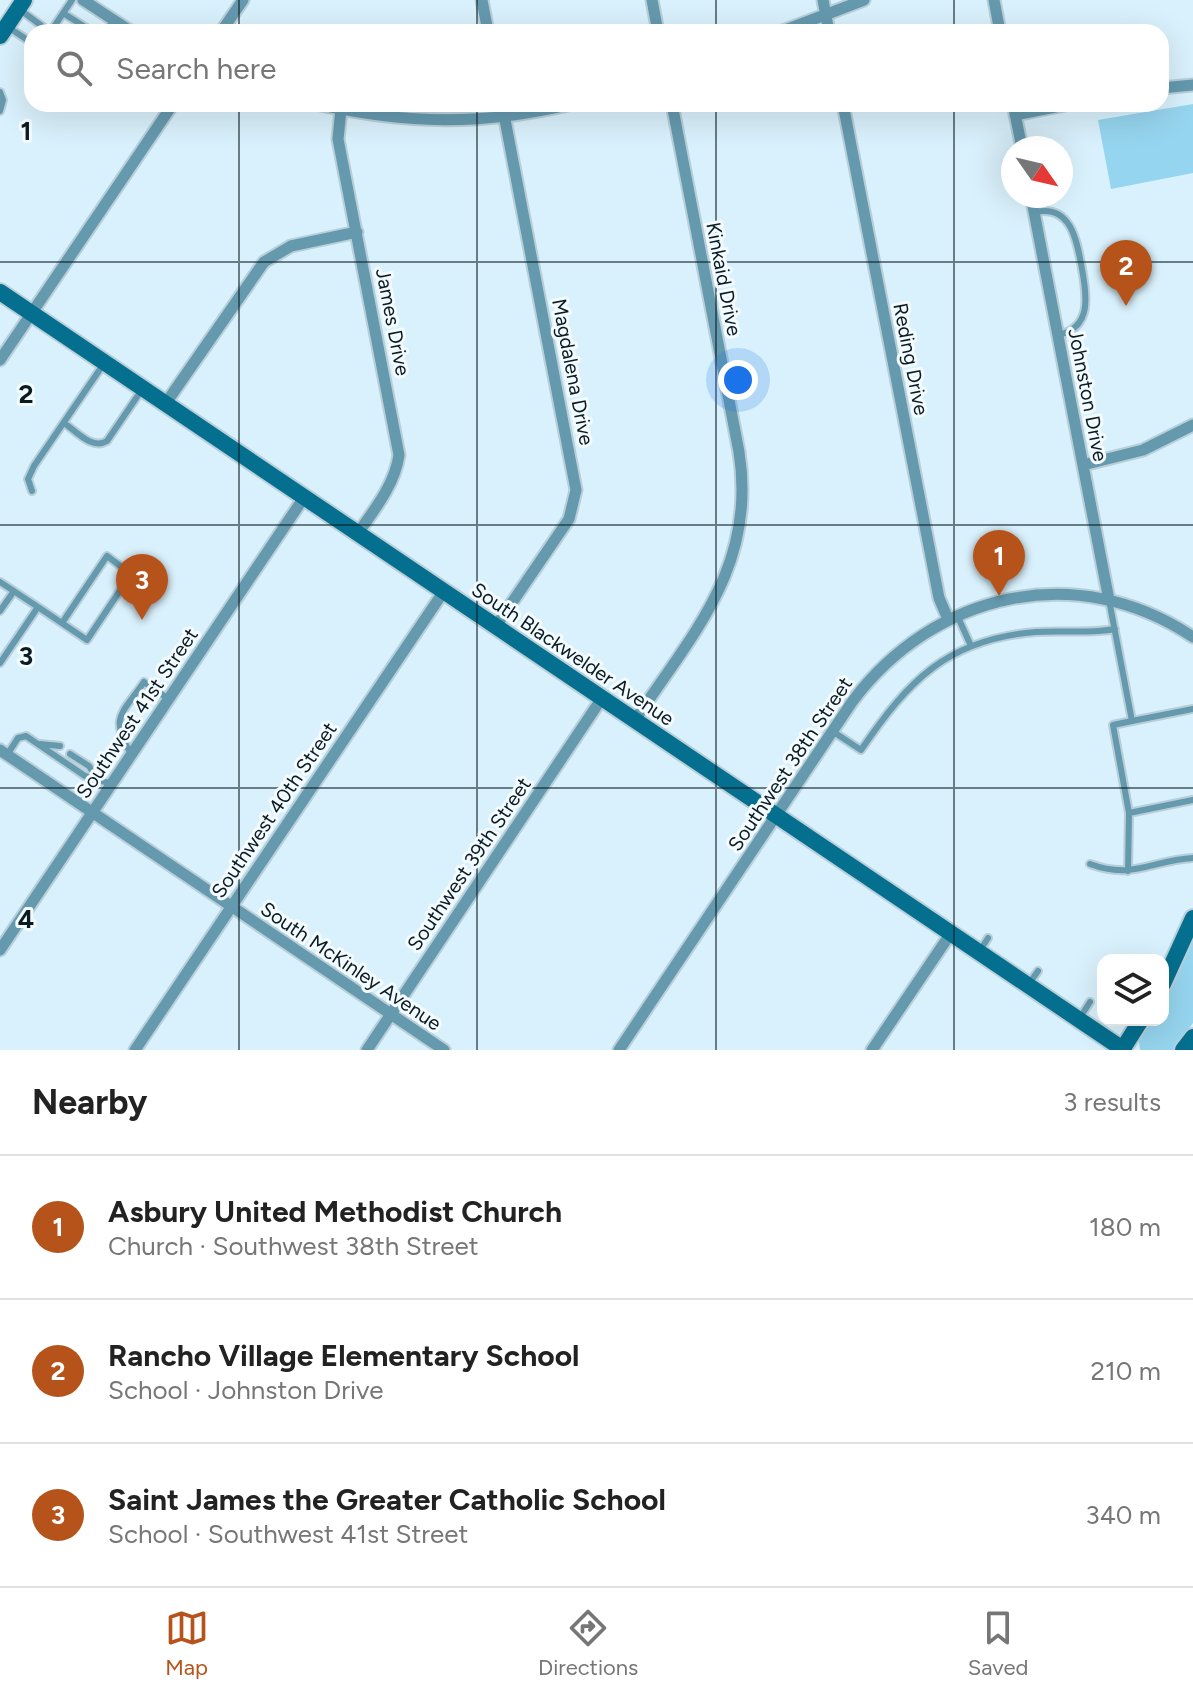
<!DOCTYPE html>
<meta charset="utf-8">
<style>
:root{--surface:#fff;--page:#f6f6f6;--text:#222;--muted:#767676;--line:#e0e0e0;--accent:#b6531a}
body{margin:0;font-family:Figtree,sans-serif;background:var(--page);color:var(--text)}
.controls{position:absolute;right:24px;bottom:24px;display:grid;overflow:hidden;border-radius:16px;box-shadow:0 8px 32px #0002}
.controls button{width:72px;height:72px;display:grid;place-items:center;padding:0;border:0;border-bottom:2px solid var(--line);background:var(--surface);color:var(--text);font:40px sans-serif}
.compass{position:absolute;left:1001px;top:136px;width:72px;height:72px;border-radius:50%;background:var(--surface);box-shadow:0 8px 32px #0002;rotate:124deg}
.you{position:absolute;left:738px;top:380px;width:28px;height:28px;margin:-20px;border:6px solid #fff;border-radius:50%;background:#1a73e8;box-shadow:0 0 0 12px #1a73e833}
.badge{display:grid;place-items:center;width:52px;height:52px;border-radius:50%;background:var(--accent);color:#fff;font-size:26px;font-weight:700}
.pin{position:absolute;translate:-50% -66px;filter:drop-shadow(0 2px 4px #0008)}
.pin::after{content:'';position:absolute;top:42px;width:28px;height:24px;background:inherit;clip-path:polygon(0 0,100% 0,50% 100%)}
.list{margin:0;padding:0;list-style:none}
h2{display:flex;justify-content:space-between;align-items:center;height:104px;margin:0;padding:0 32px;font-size:34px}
h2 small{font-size:26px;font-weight:400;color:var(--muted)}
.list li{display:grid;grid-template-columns:52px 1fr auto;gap:24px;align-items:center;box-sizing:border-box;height:144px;padding:0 32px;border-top:2px solid var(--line)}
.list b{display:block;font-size:30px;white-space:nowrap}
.list p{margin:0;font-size:26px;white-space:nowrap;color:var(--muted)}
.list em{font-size:26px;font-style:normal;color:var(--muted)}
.icon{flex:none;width:44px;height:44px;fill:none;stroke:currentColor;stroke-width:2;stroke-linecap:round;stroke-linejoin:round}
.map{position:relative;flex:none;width:1193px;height:1050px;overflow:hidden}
.search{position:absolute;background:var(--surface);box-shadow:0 8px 32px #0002;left:24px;right:24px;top:24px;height:88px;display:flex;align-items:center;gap:20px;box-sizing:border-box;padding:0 28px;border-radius:24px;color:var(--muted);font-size:30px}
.sheet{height:536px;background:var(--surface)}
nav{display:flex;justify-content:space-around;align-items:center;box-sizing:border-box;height:112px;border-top:2px solid var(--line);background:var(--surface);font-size:22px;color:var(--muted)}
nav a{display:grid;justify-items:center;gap:4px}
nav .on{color:var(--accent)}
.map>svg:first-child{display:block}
.green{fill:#96d5ef}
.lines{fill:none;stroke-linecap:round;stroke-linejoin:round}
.lane-casing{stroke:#b8cfd9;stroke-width:10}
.street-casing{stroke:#b8cfd9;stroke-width:15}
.secondary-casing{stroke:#b8cfd9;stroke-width:20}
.lane{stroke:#6599ae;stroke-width:6}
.street{stroke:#6599ae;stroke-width:11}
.secondary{stroke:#046f8e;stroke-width:16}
.grid{fill:none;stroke:#0b1b22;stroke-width:2;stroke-opacity:0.55}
.labels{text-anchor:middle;stroke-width:6;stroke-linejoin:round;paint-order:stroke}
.street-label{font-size:20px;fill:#0b1b22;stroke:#f3fbff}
.grid-label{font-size:26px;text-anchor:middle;font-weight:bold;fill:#0b1b22;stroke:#f3fbff;stroke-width:6;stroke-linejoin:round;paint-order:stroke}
</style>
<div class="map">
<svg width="1193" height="1050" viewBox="0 0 1193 1050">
<rect width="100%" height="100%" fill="#d9f1fc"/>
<path class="green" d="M1193,104V173L1111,189L1098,120Z
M1193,933V1023L1173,1050H1140L1138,1036L1148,1020H1163V994Z"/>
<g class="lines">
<defs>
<path id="lane" d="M19,9L50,32
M63,13L93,32
M8,27L32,43
M51,31L72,0
M106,32L113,20
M0,92L3,100L0,111
M1035,212C1072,204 1077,242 1082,269C1087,296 1092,328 1058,335
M64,423C77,432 92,450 107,441L141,391
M32,491L28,479L34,466L105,362
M0,582L38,607L0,663
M1109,600L1132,721L1193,709
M38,607L87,640L131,574L107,556L62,623
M0,611L14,591
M957,615L971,646
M832,731L861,750C908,681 947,639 1036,632C1063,630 1089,634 1115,629
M40,744L60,746
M70,754L89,766L98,780
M131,754C109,717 122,714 144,682L167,698
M7,755L18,738L26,736L85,776L112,784
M1129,813L1193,800
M1090,864C1133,880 1152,860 1193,858
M1128,871L1129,813L1113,725L1132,721
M979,952L988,938
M1028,985L1038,971
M1081,1016L1090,1002"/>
<path id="street" d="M83,0L132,32
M482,0L488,32
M652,0L658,32
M823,0L829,32
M994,0L1000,32
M221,32L243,0
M780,32L864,0
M1161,88L1193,85
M316,104C407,124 480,126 572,104
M843,104L939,598L948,619
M1013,104L1022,148
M341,109L338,139L399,455C395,484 375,509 358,533
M1015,115L1070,104
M1031,196L1109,600
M0,360L173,104
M166,403L264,262L291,246L357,232
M1083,465L1143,450L1193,425
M496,626L569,519L576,490L502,104
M635,720C694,632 757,565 739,452L672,104
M0,750L444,1050
M0,950L305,496
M135,1050L444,591
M367,1050L602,698
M619,1050L852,702C934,592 1077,559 1193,637
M872,1050L951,933"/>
<path id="secondary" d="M0,36L24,0
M0,292L1124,1050
M1163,984L1193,918
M1122,1050L1141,1020
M1183,1050L1193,1037"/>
</defs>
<use href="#lane" class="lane-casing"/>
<use href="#street" class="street-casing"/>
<use href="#secondary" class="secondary-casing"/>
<use href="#lane" class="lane"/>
<use href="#street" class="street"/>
<use href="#secondary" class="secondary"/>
</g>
<path class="grid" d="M239,0V32M477,0V32M716,0V32M954,0V32M239,104V1050M477,104V1050M716,104V1050M954,104V1050M0,262H1193M0,525H1193M0,788H1193"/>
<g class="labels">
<g class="street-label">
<text transform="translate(724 279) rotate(79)" y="7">Kinkaid Drive</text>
<text transform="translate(393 322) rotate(79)" y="7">James Drive</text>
<text transform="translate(911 359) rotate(79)" y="7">Reding Drive</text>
<text transform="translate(573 372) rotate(79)" y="7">Magdalena Drive</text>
<text transform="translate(1088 395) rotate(79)" y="7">Johnston Drive</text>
<text transform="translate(573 654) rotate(34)" y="7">South Blackwelder Avenue</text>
<text transform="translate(137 713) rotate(-56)" y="7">Southwest 41st Street</text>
<text transform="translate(790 764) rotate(-56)" y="7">Southwest 38th Street</text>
<text transform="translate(274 810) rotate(-56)" y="7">Southwest 40th Street</text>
<text transform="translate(469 864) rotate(-56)" y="7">Southwest 39th Street</text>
<text transform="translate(351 966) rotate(34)" y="7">South McKinley Avenue</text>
</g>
</g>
<g class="grid-label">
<text x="26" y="140">1</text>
<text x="26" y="403">2</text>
<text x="26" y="665">3</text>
<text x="26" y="928">4</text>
</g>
</svg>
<div class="controls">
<button><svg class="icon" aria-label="layers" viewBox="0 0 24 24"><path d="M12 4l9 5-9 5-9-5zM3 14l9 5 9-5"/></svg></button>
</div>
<svg class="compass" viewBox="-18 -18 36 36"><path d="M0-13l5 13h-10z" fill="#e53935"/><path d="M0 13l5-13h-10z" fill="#767676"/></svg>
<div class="you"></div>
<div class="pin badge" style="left:999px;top:596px">1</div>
<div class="pin badge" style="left:1126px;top:306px">2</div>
<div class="pin badge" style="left:142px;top:620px">3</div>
<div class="search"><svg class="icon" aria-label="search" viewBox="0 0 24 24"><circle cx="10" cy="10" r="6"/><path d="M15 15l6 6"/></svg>Search here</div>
</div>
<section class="sheet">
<h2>Nearby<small>3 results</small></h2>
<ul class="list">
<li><span class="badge">1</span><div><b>Asbury United Methodist Church</b><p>Church · Southwest 38th Street</p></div><em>180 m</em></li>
<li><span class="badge">2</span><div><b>Rancho Village Elementary School</b><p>School · Johnston Drive</p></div><em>210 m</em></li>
<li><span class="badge">3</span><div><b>Saint James the Greater Catholic School</b><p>School · Southwest 41st Street</p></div><em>340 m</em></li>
</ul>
</section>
<nav>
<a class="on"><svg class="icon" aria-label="map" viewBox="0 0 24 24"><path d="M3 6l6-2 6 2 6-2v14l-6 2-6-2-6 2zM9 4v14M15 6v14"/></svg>Map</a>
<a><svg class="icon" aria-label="directions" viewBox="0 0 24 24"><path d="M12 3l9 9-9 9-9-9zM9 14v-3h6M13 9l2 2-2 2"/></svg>Directions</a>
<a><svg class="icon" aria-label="saved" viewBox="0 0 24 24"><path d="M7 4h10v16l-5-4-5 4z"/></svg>Saved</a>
</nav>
